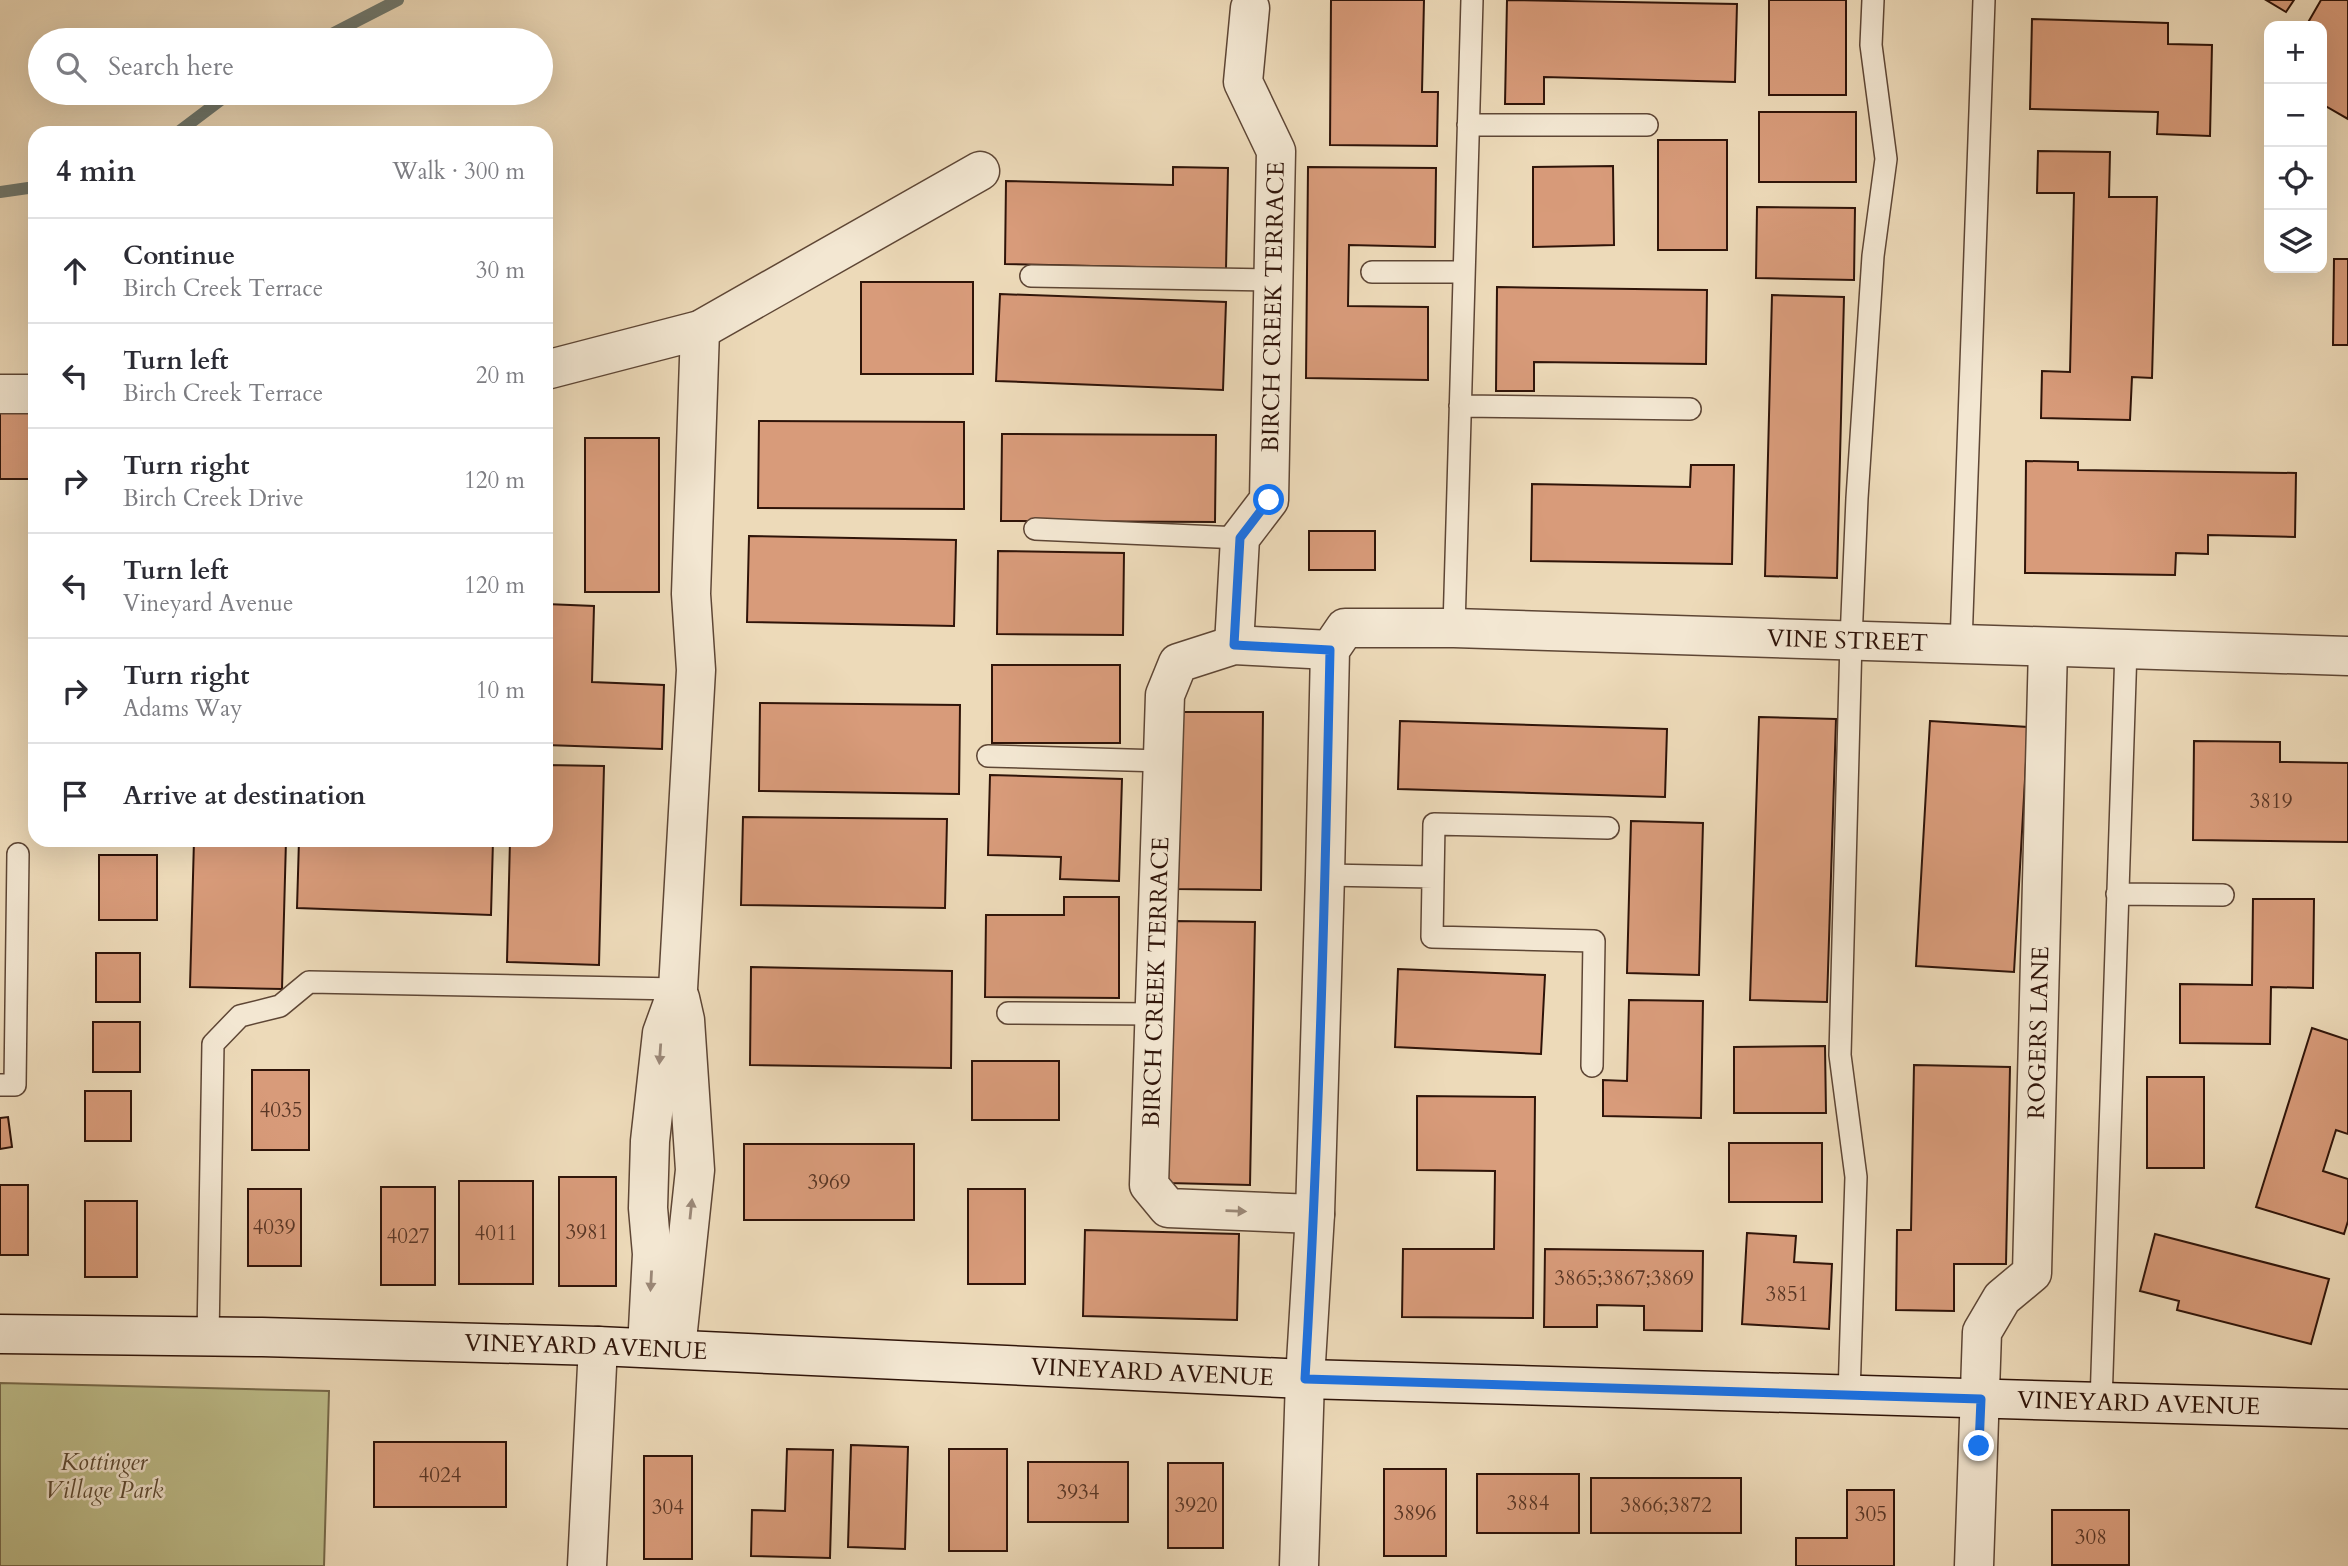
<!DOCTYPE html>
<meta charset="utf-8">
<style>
:root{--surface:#fff;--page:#f7f7f7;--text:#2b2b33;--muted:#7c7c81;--line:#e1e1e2}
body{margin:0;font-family:Cardo,serif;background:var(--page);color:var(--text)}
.controls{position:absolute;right:21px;top:21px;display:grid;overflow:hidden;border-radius:14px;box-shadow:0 7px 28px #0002}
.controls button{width:63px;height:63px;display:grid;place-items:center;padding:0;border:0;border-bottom:2px solid var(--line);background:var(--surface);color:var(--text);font:35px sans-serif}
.stop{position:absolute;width:21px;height:21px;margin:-16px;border:5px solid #1a73e8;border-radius:50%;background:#fff}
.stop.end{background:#1a73e8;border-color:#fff;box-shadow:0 2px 7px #0008}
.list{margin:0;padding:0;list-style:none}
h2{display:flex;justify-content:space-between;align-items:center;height:91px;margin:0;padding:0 28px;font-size:30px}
h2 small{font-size:23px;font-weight:400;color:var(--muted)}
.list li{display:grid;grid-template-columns:46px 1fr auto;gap:21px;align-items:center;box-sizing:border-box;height:105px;padding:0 28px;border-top:2px solid var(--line)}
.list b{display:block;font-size:26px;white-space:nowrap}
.list p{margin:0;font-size:23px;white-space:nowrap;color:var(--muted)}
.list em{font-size:23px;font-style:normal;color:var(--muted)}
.icon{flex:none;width:38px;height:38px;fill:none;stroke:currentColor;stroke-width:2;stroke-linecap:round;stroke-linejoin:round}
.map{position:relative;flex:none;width:2348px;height:1566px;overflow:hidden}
.search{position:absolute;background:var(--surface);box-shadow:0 7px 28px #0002;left:28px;top:28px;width:525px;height:77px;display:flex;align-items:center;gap:18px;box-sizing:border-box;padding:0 24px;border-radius:38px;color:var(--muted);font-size:26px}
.panel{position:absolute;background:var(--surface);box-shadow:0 7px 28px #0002;left:28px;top:126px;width:525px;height:721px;border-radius:21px}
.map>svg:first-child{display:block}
.green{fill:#bebe8b;stroke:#76694a;stroke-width:2}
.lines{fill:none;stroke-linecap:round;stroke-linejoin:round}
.stream{stroke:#6f786e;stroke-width:12}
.building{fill:#d89b7a;stroke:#2f1409;stroke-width:2}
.lane-casing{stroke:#5e4635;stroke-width:24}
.street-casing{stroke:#5e4635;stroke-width:41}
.secondary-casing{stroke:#2f1409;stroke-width:41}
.lane{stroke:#f3e7d2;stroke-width:21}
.street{stroke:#f3e7d2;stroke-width:38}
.secondary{stroke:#f3e7d2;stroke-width:38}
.oneway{fill:#9b8878}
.route{stroke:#1a73e8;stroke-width:9}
.labels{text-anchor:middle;stroke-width:5;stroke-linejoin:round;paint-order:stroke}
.number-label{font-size:21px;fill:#593625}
.street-label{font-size:24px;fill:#2f1409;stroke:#f3e7d2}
.park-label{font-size:24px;font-style:italic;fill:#5a4730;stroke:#f3e7d2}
</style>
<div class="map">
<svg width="2348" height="1566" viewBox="0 0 2348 1566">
<rect width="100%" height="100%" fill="#eddab9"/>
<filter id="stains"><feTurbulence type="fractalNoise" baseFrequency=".00286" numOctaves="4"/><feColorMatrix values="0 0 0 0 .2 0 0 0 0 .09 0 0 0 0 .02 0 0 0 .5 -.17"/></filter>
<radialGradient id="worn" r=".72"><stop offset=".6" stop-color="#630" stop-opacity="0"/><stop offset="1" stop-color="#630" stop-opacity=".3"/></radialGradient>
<path class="green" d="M0,1383L329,1391L324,1566H0Z"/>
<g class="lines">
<path class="stream" d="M320,40L398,0
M177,133L230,93
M0,192L35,187"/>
</g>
<path class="building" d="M1331,0H1424L1422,92H1438L1437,146L1330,145Z
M1507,0L1737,4L1735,82L1544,77V104H1505Z
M1769,0H1846V95H1769Z
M2266,0H2294L2286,12Z
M2321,0H2348V119L2322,104V26H2306Z
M2032,19L2168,23V44L2212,45L2210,136L2157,134L2158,112L2030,109Z
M1759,112H1856V182H1759Z
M1658,140H1727V250H1658Z
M2038,151L2110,152L2109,197H2157L2152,378L2132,377L2130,420L2041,418L2042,371L2070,372L2074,193H2037Z
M1613,166L1614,245L1533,247V167Z
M1173,167L1228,168L1226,269L1005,264L1006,181L1173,185Z
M1308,167L1436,168L1435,247L1349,245L1348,306L1428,307V380L1306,378Z
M1757,207L1855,208L1854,280L1756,278Z
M2334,259H2348V345H2333Z
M861,282H973V374H861Z
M1497,287L1707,290L1706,364L1534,362V391H1496Z
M1000,294L1226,302L1223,390L996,381Z
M1772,295L1844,297L1837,578L1765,576Z
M0,410H35V479H0Z
M759,421L964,422V509L758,508Z
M1002,434L1216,435L1215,522L1001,521Z
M585,438H659V592H585Z
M2026,461L2078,462V470L2296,473L2295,537L2208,535V554L2176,553L2175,575L2025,573Z
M1691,465H1734L1732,564L1531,561L1532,484L1690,487Z
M1309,531H1375V570H1309Z
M749,536L956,540L954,626L747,622Z
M998,551L1124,553L1123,635L997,634Z
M546,604L594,606L592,682L664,685L662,749L546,745Z
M992,665H1120V743H992Z
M760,703L960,705L959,794L759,791Z
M1178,712H1263L1261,890L1176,889Z
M1759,717L1836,719L1827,1002L1750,1000Z
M1400,721L1667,729L1665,797L1398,789Z
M1930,721L2028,727L2014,972L1916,966Z
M2194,741L2280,742V762L2348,763V842L2193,840Z
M546,765L604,766L599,965L507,962L510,840H546Z
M990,775L1122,779L1119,881L1060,879L1061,857L988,855Z
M743,817L947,819L945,908L741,905Z
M1631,821L1703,823L1699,975L1627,973Z
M194,840H286L282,989L190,987Z
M299,840H493L491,915L297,908Z
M99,855H157V920H99Z
M1064,897H1119V998L985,997L986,915H1064Z
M2253,899H2314L2313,988L2271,987L2270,1044L2180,1043V984L2252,985Z
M1173,921L1255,922L1250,1185L1168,1183Z
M96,953H140V1002H96Z
M751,967L952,971L951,1068L750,1065Z
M1398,969L1545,975L1541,1054L1395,1047Z
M1629,1000L1703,1001L1701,1118L1603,1116V1080L1627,1081Z
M93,1022H140V1072H93Z
M2312,1028L2348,1040V1134L2336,1130L2323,1171L2348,1179V1221L2344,1234L2256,1207Z
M1825,1046L1826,1113H1734V1047Z
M972,1061H1059V1120H972Z
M1914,1065L2010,1067L2006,1264H1954V1311L1896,1310L1897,1230H1911Z
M252,1070H309V1150H252Z
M2147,1077H2204V1168H2147Z
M85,1091H131V1141H85Z
M1417,1096L1535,1097L1533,1318L1402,1317L1403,1249H1494L1495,1171L1417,1170Z
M8,1117L12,1147L0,1149V1118Z
M1729,1143H1822V1202H1729Z
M744,1144H914V1220H744Z
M559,1177H616V1286H559Z
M459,1181H533V1284H459Z
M0,1185H28V1255H0Z
M381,1187H435V1285H381Z
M248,1189H301V1266H248Z
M968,1189H1025V1284H968Z
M85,1201H137V1277H85Z
M1085,1230L1239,1234L1237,1320L1083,1316Z
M1747,1233L1796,1236L1794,1262L1832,1264L1829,1329L1742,1324Z
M2155,1234L2329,1279L2311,1344L2177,1310L2179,1301L2140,1291Z
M1545,1249L1703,1251L1702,1331L1644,1330V1306L1597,1305V1327H1544Z
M374,1442H506V1507H374Z
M851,1445L908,1447L905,1549L848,1547Z
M787,1449L833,1450L830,1558L751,1556L752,1510L785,1511Z
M949,1449H1007V1551H949Z
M644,1456H692V1559H644Z
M1028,1462H1128V1522H1028Z
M1168,1463H1223V1548H1168Z
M1384,1469H1446V1556H1384Z
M1477,1474H1579V1533H1477Z
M1591,1478H1741V1533H1591Z
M1847,1490H1894V1566H1796V1538H1847Z
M2052,1510H2129V1565H2052Z"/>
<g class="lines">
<defs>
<path id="lane" d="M1468,125H1647
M1372,272H1464
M1031,276L1273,280
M1460,406L1690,409
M1035,529L1240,538
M1454,628L1472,0
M1961,644L1984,0
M988,756L1162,761
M1325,875L1433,877
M2117,894L2223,895
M1008,1013L1155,1014
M1592,1066L1594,941L1432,937L1434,824L1608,828
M0,1085H15L18,854
M208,1338L213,1044L240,1016L280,1006L309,982L678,989
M1849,1395L1856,1177L1840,1055L1851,640L1857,498L1873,256L1886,159L1871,45L1873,0
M2101,1403L2126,649"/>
<g id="street">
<path d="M546,370L700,330L980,171"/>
<path d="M0,394H35"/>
<path id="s1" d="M1234,645L1240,538L1269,500L1276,151L1243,82L1250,8"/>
<path id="s2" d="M1315,1214L1168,1208L1149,1185L1165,695L1178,663L1234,645L1330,650"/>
<path d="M647,1348L652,1254L648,1208L650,1141L662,1033L678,989L696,670L691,594L700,330"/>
<path d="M676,1349L695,1170L685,1020L680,998"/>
<path d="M587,1566L598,1346"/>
<path id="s3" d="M1299,1566L1305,1379L1315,1214L1325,875L1330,650L1345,628H1454L2348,656"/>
<path id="s4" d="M1974,1566L1982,1332L2002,1298L2032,1273L2048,647"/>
</g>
<g id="secondary">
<path id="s5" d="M0,1334L262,1337L598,1346L1305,1379L2348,1409"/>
</g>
</defs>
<use href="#lane" class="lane-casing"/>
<use href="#street" class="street-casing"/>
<use href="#secondary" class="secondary-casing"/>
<use href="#lane" class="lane"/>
<use href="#street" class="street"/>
<use href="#secondary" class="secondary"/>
</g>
<defs><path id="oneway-solid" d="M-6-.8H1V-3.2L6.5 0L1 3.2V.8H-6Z" transform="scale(1.75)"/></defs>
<g class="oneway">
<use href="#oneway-solid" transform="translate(660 1054) rotate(94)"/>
<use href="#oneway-solid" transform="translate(691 1209) rotate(-84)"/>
<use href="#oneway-solid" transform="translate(1236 1211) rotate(2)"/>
<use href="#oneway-solid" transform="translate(651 1281) rotate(93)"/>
</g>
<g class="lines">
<path class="route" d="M1269,500L1240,538L1234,645L1330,650C1325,893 1319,1136 1305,1379L1981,1399L1979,1446"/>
</g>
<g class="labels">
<g class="number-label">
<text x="2271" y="808">3819</text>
<text x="281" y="1117">4035</text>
<text x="829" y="1189">3969</text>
<text x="274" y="1234">4039</text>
<text x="587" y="1239">3981</text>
<text x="496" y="1240">4011</text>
<text x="408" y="1243">4027</text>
<text x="1624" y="1285">3865;3867;3869</text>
<text x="1787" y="1301">3851</text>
<text x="440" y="1482">4024</text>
<text x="1078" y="1499">3934</text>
<text x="1528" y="1510">3884</text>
<text x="1196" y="1512">3920</text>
<text x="1666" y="1512">3866;3872</text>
<text x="668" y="1514">304</text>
<text x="1415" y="1520">3896</text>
<text x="1871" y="1521">305</text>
<text x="2091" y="1544">308</text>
</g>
<g class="street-label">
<text dy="8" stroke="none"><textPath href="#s1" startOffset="348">BIRCH CREEK TERRACE</textPath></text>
<text dy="8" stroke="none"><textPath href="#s3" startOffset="1446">VINE STREET</textPath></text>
<text dy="8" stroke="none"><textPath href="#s2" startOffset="380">BIRCH CREEK TERRACE</textPath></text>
<text dy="8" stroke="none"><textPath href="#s4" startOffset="553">ROGERS LANE</textPath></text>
<text dy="8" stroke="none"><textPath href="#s5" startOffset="586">VINEYARD AVENUE</textPath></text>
<text dy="8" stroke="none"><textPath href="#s5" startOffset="1153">VINEYARD AVENUE</textPath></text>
<text dy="8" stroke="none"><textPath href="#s5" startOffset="2140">VINEYARD AVENUE</textPath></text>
</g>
<g class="park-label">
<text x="104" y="1470">Kottinger<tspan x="104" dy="28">Village Park</tspan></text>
</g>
</g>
<rect width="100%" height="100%" filter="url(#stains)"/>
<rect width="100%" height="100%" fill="url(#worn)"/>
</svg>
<div class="controls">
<button>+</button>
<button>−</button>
<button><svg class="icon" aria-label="locate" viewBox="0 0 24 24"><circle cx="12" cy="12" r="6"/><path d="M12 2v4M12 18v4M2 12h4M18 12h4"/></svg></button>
<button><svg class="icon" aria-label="layers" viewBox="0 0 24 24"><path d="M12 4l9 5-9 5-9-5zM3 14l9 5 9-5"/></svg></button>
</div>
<div class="stop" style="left:1269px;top:500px"></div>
<div class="stop end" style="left:1979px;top:1446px"></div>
<div class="search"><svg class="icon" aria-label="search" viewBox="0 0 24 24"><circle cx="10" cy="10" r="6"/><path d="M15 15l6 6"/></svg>Search here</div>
<section class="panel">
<h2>4 min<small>Walk · 300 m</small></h2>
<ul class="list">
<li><svg class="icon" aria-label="ahead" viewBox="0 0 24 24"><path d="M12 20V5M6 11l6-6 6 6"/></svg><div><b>Continue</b><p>Birch Creek Terrace</p></div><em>30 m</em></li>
<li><svg class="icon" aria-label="left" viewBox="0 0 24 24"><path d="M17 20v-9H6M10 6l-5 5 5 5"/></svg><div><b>Turn left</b><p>Birch Creek Terrace</p></div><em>20 m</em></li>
<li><svg class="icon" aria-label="right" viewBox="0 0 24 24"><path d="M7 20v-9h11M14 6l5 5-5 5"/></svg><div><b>Turn right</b><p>Birch Creek Drive</p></div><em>120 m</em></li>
<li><svg class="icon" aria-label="left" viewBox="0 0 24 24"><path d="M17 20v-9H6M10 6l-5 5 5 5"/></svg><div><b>Turn left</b><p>Vineyard Avenue</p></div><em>120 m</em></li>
<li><svg class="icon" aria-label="right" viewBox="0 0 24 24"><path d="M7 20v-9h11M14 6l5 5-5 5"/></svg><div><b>Turn right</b><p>Adams Way</p></div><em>10 m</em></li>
<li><svg class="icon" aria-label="arrive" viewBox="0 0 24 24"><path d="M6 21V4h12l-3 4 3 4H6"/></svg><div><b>Arrive at destination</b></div></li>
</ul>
</section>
</div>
